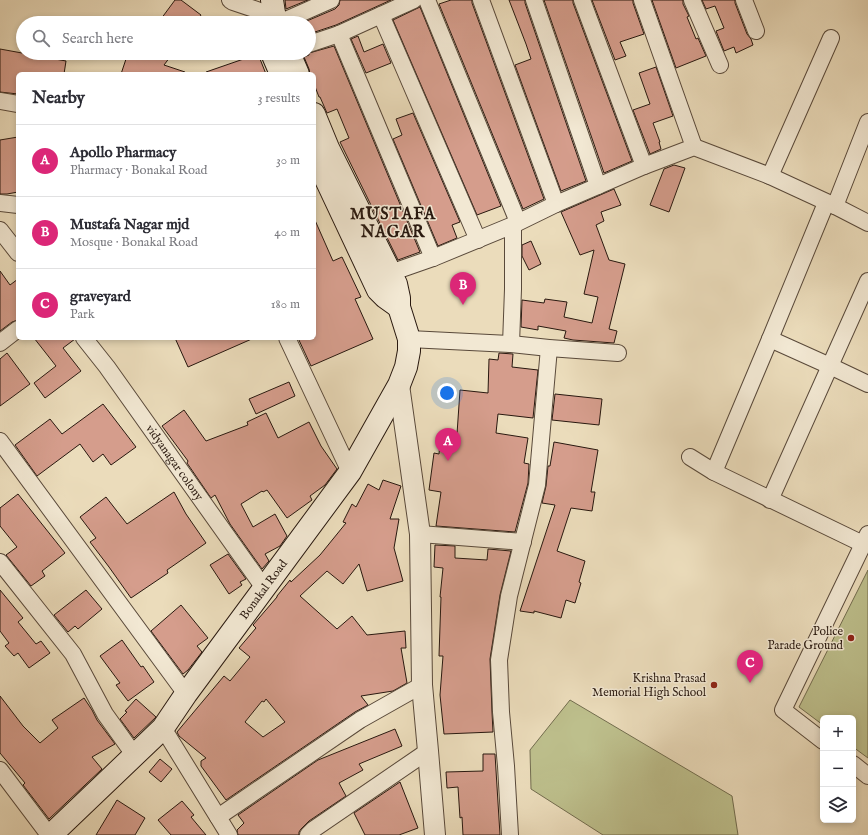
<!DOCTYPE html>
<meta charset="utf-8">
<style>
:root{--surface:#fff;--page:#f7f7f7;--text:#2b2b33;--muted:#7c7c81;--line:#e1e1e2;--accent:#db2777}
body{margin:0;font-family:"IM FELL English",serif;background:var(--page);color:var(--text)}
.controls{position:absolute;right:12px;bottom:12px;display:grid;overflow:hidden;border-radius:6px;box-shadow:0 2px 6px #0003}
.controls button{width:36px;height:36px;display:grid;place-items:center;padding:0;border:0;border-bottom:1px solid var(--line);background:var(--surface);color:var(--text);font:20px sans-serif}
.you{position:absolute;left:447px;top:393px;width:14px;height:14px;margin:-10px;border:3px solid #fff;border-radius:50%;background:#1a73e8;box-shadow:0 0 0 6px #1a73e833}
.badge{display:grid;place-items:center;width:26px;height:26px;border-radius:50%;background:var(--accent);color:#fff;font-size:13px;font-weight:700}
.pin{position:absolute;translate:-50% -33px;filter:drop-shadow(0 1px 2px #0008)}
.pin::after{content:'';position:absolute;top:21px;width:14px;height:12px;background:inherit;clip-path:polygon(0 0,100% 0,50% 100%)}
.list{margin:0;padding:0;list-style:none}
h2{display:flex;justify-content:space-between;align-items:center;height:52px;margin:0;padding:0 16px;font-size:17px}
h2 small{font-size:13px;font-weight:400;color:var(--muted)}
.list li{display:grid;grid-template-columns:26px 1fr auto;gap:12px;align-items:center;box-sizing:border-box;height:72px;padding:0 16px;border-top:1px solid var(--line)}
.list b{display:block;font-size:15px;white-space:nowrap}
.list p{margin:0;font-size:13px;white-space:nowrap;color:var(--muted)}
.list em{font-size:13px;font-style:normal;color:var(--muted)}
.icon{flex:none;width:22px;height:22px;fill:none;stroke:currentColor;stroke-width:2;stroke-linecap:round;stroke-linejoin:round}
.map{position:relative;flex:none;width:868px;height:835px;overflow:hidden}
.search{position:absolute;background:var(--surface);box-shadow:0 2px 6px #0003;left:16px;top:16px;width:300px;height:44px;display:flex;align-items:center;gap:10px;box-sizing:border-box;padding:0 14px;border-radius:22px;color:var(--muted);font-size:15px}
.panel{position:absolute;background:var(--surface);box-shadow:0 2px 6px #0003;left:16px;top:72px;width:300px;height:268px;border-radius:6px}
.map>svg:first-child{display:block}
.green{fill:#bdbf8c;stroke:#726c4e}
.building{fill:#d59d8c;stroke:#28180f;fill-rule:evenodd}
.lines{fill:none;stroke-linecap:round;stroke-linejoin:round}
.minor-casing{stroke:#59493a;stroke-width:18}
.tertiary-casing{stroke:#59493a;stroke-width:22}
.secondary-casing{stroke:#28180f;stroke-width:24}
.minor{stroke:#f2e8d3;stroke-width:16}
.tertiary{stroke:#f2e8d3;stroke-width:20}
.secondary{stroke:#f2e8d3;stroke-width:22}
.poi-dot{fill:#8f2418;stroke:#f2e8d3;stroke-width:1.5}
.labels{text-anchor:middle;stroke-width:3;stroke-linejoin:round;paint-order:stroke}
.street-label{font-size:12px;fill:#28180f;stroke:#f2e8d3}
.poi-label{font-size:12px;fill:#28180f;stroke:#f2e8d3;text-anchor:end}
.district-label{font-size:16px;font-weight:bold;letter-spacing:1px;fill:#28180f;stroke:#f2e8d3}
</style>
<div class="map">
<svg width="868" height="835" viewBox="0 0 868 835">
<rect width="100%" height="100%" fill="#ebdcbb"/>
<filter id="stains"><feTurbulence type="fractalNoise" baseFrequency=".005" numOctaves="4"/><feColorMatrix values="0 0 0 0 .2 0 0 0 0 .09 0 0 0 0 .02 0 0 0 .5 -.17"/></filter>
<radialGradient id="worn" r=".72"><stop offset=".6" stop-color="#630" stop-opacity="0"/><stop offset="1" stop-color="#630" stop-opacity=".3"/></radialGradient>
<path class="green" d="M868,570V758L853,747V718H823V725L799,707Z
M570,700L732,796L738,835H603L531,789L530,750Z"/>
<path class="building" d="M175,0H181L201,15L196,23H158Z
M285,0H308L286,9Z
M340,0H391L336,25L309,34V23H302L335,9L339,5Z
M451,0H472V3L544,199L523,209L439,4Z
M509,0H525V3L586,181L561,191L515,65L531,59L526,44Z
M544,0H573V3L632,161L604,173Z
M592,0H633V3L644,34L620,42L626,56L615,60Z
M652,0H683V4L689,16L687,17L696,39L698,38L706,56L676,68Z
M702,0H735V3L747,34L751,39L753,45L736,53L734,47L724,51L716,31L724,28L715,6L706,9Z
M420,7L501,206L477,215L393,20Z
M358,36L364,52L383,44L391,63L366,73L351,39Z
M334,46L420,252L398,260L340,142L349,138L337,109L327,113L320,97H319L314,84V74H310L309,69L304,57L309,55V53Z
M0,49L66,61L64,74H18V94L0,92Z
M128,53H173L164,65L185,72L184,74H121Z
M258,54L266,74H206V72Z
M656,67L673,116L653,123L660,142H659L661,149L650,154L633,110L650,104L639,73Z
M413,113L460,222L452,225L457,238L438,246L393,139L402,135L396,119Z
M18,137V192L7,194H0V140Z
M674,165L685,168L669,212L650,205L664,169Z
M614,189L621,205L601,212L604,221L596,225L609,260L625,264L609,329L617,331L614,343L573,340L564,338L566,331L538,326V330L521,327L522,300L544,303L545,299L567,302L564,317L592,323L598,297L584,294L594,250L580,255L561,212Z
M314,218L333,261L342,257L361,297L355,299L373,339L311,366L298,338H314Z
M531,241L541,264L529,270L522,256V245Z
M0,271L10,285L18,279V320L12,322L0,331Z
M34,338H75V339L63,348L81,371L45,398L34,383L56,366Z
M175,338H254L188,367Z
M7,353L30,384L0,406V359Z
M499,353L513,354L512,367L538,370L533,418L498,414L496,433L528,438L524,463L529,464L528,483L515,532L436,526L441,492L429,490L434,453L439,454L441,432L457,434L460,390L488,393L489,359L498,360Z
M289,382L295,396L256,414L249,399Z
M555,394L602,399L599,425L552,420Z
M103,404L136,447L111,465L103,454L93,462L80,444L37,476L15,445L50,419L62,434Z
M184,410L206,441L248,425L247,422L266,413L278,438L309,422L321,446L337,469L325,485L310,496L312,500L287,518L267,490L263,492L262,491L241,504L253,527L275,514L287,536L280,546L265,554L269,561L262,569L230,524L215,495L211,498L187,463L188,461L162,426Z
M554,442L598,450L591,492H595L592,511L571,508L557,551L585,561L579,582L581,583L575,603L566,600L561,618L534,611V613L520,611L555,505L542,503L546,486L548,466H550Z
M383,480L401,486L390,519H399L394,548L403,581L367,591L359,564L343,584L327,571L300,596L337,629L352,616L367,635L405,631L406,648H401L407,683L393,691L361,696L368,705L355,712L226,800L201,766V761L206,758L179,736L177,732L224,676L230,681L250,657L239,648L256,628L253,625L277,597V596L290,580L291,582L320,555L346,523L343,522L352,504L356,507L368,484L379,490ZM266,699L285,722L263,737L245,722L262,701L264,702Z
M174,492L186,514L206,543L167,570L168,573L131,598L109,567L90,542L96,538L80,517L106,497L127,524Z
M18,494L65,553L42,571L45,576L31,586L6,555L17,547L0,526V508Z
M435,545L455,546V558L487,560L488,549L511,551L500,595L490,659L492,712L493,732L444,734L440,695L443,656H439L441,597H440L443,568L434,567Z
M228,554L246,579L240,582L242,585L229,594L210,565Z
M0,590L23,618L18,622L36,644L41,641L50,653L29,668L18,653L14,656L5,646L9,643L0,631Z
M86,590L102,609L78,629L75,626L68,632L54,615Z
M181,605L208,638L197,646L202,652L188,670L183,674L151,631Z
M122,640L141,667L143,666L154,682L128,701L116,685L120,683L100,656Z
M0,696L23,726L40,743L58,728L52,720L84,698L92,710L97,720L115,744L92,757L102,769L49,819L23,785L25,783L0,753Z
M136,699L156,717L134,738L120,719L127,712L125,711Z
M395,729L402,746L359,764L363,770L339,783L346,796L309,821L301,829L299,832V835H238L237,830L244,823L238,815L318,760Z
M483,754H495L500,835H463L462,817L460,818L458,787L447,788L446,772L483,771Z
M160,759L172,769L161,782L149,772Z
M400,782L418,828L399,835H365L354,813Z
M117,800L145,818L135,835H96Z
M182,801L194,815L191,817L206,835H171L158,820Z"/>
<g class="lines">
<defs>
<g id="minor">
<path d="M230,0L233,2L260,11"/>
<path d="M427,0L518,222"/>
<path d="M481,0L556,204"/>
<path d="M534,0L598,186"/>
<path d="M582,0L644,166"/>
<path d="M642,0L694,147"/>
<path d="M692,0L720,65"/>
<path d="M744,0L756,31"/>
<path d="M381,15L478,240"/>
<path d="M279,23L331,0"/>
<path d="M339,34L433,258"/>
<path d="M309,44L339,34L414,0"/>
<path d="M0,101L18,104"/>
<path d="M770,176L831,38"/>
<path d="M0,203L18,205"/>
<path d="M835,206L868,122"/>
<path d="M0,230L18,253"/>
<path d="M390,273L433,258L513,225L556,204L598,186L644,166L694,147L770,176L835,206L868,223"/>
<path id="s1" d="M84,338L107,367L264,588"/>
<path d="M287,338L350,472"/>
<path d="M409,339L511,344L549,348L618,353"/>
<path d="M770,339L830,366L868,384"/>
<path d="M0,343L18,329"/>
<path d="M511,344L513,289V225"/>
<path d="M0,441L186,694"/>
<path d="M690,457L714,472L863,544"/>
<path d="M714,472L770,339L826,203"/>
<path d="M770,500L868,281"/>
<path d="M420,534L523,542"/>
<path d="M0,562L73,654L105,714L135,756"/>
<path d="M163,728L229,835"/>
<path d="M823,741L783,710L868,534"/>
<path d="M853,764L868,776"/>
<path d="M0,770L49,835"/>
<path d="M218,817L360,720L422,685"/>
<path d="M308,835L314,829L428,751"/>
<path d="M510,835L506,766L501,712L499,660L509,596L537,485L549,348"/>
</g>
<path id="tertiary" d="M399,385L420,534L422,685L428,751L435,835"/>
<g id="secondary">
<path d="M272,0L274,13L278,23"/>
<path d="M272,53L281,74"/>
<path d="M289,53L298,74"/>
<path d="M314,154L378,290L385,297L399,307"/>
<path id="s2" d="M51,835L163,728L186,694L350,472L399,385L406,367L409,351V339L399,307V298L396,284L328,148L314,114"/>
</g>
</defs>
<use href="#minor" class="minor-casing"/>
<use href="#tertiary" class="tertiary-casing"/>
<use href="#secondary" class="secondary-casing"/>
<use href="#minor" class="minor"/>
<use href="#tertiary" class="tertiary"/>
<use href="#secondary" class="secondary"/>
</g>
<g class="poi-dot">
<circle cx="851" cy="638" r="4"/>
<circle cx="714" cy="685" r="4"/>
</g>
<g class="labels">
<g class="street-label">
<text dy="4" stroke="none"><textPath href="#s1" startOffset="154">vidyanagar colony</textPath></text>
<text dy="4" stroke="none"><textPath href="#s2" startOffset="326">Bonakal Road</textPath></text>
</g>
<g class="poi-label">
<text x="843" y="635">Police<tspan x="843" dy="14">Parade Ground</tspan></text>
<text x="706" y="682">Krishna Prasad<tspan x="706" dy="14">Memorial High School</tspan></text>
</g>
<g class="district-label">
<text x="393" y="219">MUSTAFA<tspan x="393" dy="18">NAGAR</tspan></text>
</g>
</g>
<rect width="100%" height="100%" filter="url(#stains)"/>
<rect width="100%" height="100%" fill="url(#worn)"/>
</svg>
<div class="controls">
<button>+</button>
<button>−</button>
<button><svg class="icon" aria-label="layers" viewBox="0 0 24 24"><path d="M12 4l9 5-9 5-9-5zM3 14l9 5 9-5"/></svg></button>
</div>
<div class="you"></div>
<div class="pin badge" style="left:448px;top:461px">A</div>
<div class="pin badge" style="left:463px;top:305px">B</div>
<div class="pin badge" style="left:750px;top:683px">C</div>
<div class="search"><svg class="icon" aria-label="search" viewBox="0 0 24 24"><circle cx="10" cy="10" r="6"/><path d="M15 15l6 6"/></svg>Search here</div>
<section class="panel">
<h2>Nearby<small>3 results</small></h2>
<ul class="list">
<li><span class="badge">A</span><div><b>Apollo Pharmacy</b><p>Pharmacy · Bonakal Road</p></div><em>30 m</em></li>
<li><span class="badge">B</span><div><b>Mustafa Nagar mjd</b><p>Mosque · Bonakal Road</p></div><em>40 m</em></li>
<li><span class="badge">C</span><div><b>graveyard</b><p>Park</p></div><em>180 m</em></li>
</ul>
</section>
</div>
